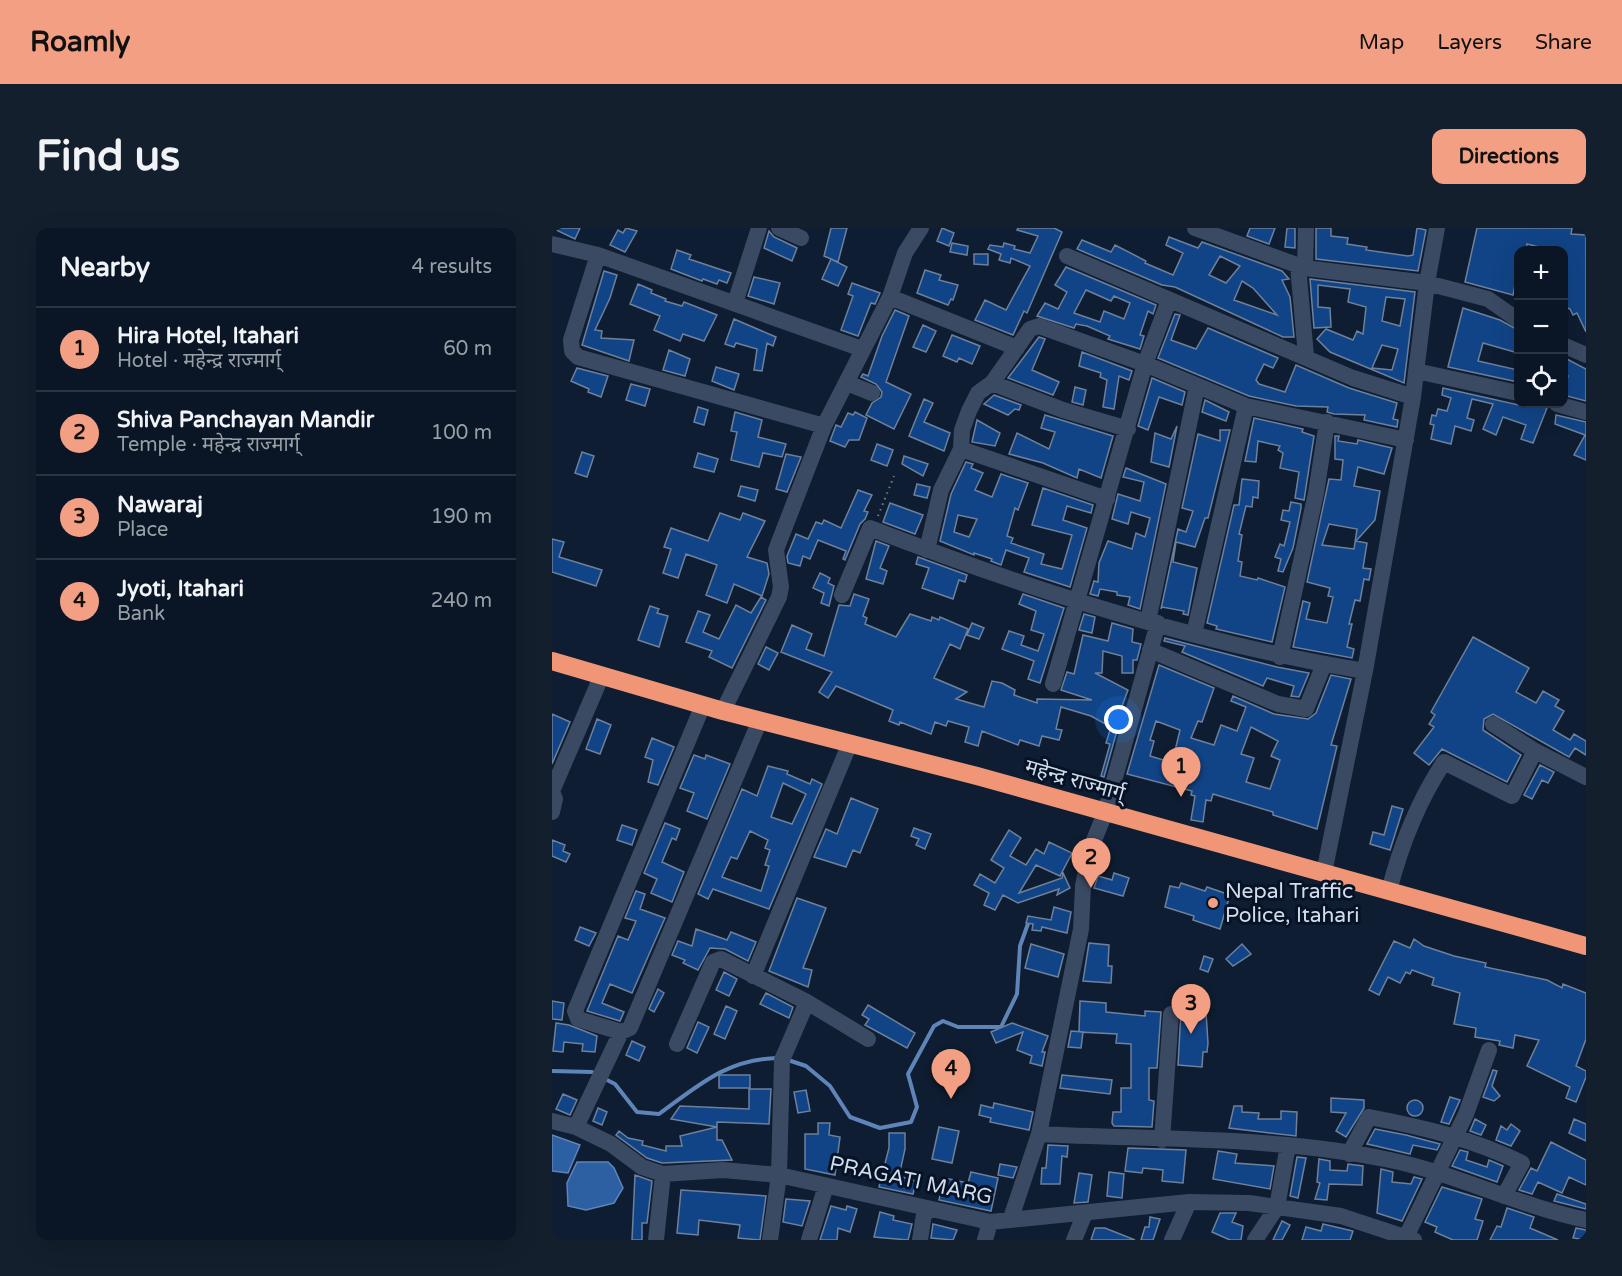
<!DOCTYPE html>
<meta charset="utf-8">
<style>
:root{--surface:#0a1625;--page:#131f2d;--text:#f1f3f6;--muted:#999fa7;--line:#2a3542;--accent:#f39f83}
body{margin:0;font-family:"Varela Round","Noto Sans Devanagari",sans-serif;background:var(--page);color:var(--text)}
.controls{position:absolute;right:18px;top:18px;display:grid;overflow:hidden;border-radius:12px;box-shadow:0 6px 24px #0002}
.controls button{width:54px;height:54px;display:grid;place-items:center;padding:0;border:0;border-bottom:2px solid var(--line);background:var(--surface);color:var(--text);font:30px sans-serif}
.you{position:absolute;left:567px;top:492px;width:21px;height:21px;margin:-15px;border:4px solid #fff;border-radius:50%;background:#1a73e8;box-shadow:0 0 0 9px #1a73e833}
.badge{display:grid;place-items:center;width:39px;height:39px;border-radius:50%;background:var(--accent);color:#111;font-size:20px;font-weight:700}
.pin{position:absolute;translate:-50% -50px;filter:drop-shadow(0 2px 3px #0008)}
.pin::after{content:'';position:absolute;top:32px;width:21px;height:18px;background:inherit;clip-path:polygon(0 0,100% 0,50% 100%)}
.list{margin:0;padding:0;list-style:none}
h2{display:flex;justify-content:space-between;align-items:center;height:78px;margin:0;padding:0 24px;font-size:26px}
h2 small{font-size:20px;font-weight:400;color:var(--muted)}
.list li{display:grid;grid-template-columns:39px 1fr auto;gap:18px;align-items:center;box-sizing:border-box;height:84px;padding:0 24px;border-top:2px solid var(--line)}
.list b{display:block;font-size:22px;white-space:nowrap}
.list p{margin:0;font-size:20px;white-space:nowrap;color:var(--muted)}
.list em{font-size:20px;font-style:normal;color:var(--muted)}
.icon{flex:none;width:33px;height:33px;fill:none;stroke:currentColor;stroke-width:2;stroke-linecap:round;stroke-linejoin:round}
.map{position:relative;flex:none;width:1034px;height:1012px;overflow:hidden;border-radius:12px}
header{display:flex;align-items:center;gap:36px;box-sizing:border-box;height:84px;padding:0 30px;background:var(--accent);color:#111}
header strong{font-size:28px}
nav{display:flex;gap:33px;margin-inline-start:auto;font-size:21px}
.intro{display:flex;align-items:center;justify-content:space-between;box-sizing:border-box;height:144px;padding:0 36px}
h1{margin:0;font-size:42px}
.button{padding:15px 27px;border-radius:12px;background:var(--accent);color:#111;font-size:21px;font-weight:700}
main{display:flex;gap:36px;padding:0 36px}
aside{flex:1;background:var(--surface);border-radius:12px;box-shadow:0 6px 24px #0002}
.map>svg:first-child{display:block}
.water{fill:#2d5fa3;stroke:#5e84b8;stroke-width:1.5}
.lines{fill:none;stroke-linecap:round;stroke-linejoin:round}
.stream{stroke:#5e84b8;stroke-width:4}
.building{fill:#114486;stroke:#6e809a;stroke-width:1.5;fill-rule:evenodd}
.path{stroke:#717e8f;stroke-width:2;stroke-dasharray:1.5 4.5;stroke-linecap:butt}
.minor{stroke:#3a4a62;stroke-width:16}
.highway{stroke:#f09677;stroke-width:18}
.poi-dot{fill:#f39f83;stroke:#061327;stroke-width:2}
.labels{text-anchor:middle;stroke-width:6;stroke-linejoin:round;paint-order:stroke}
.street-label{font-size:21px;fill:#d2dcea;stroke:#061327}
.poi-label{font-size:21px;fill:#d2dcea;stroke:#061327;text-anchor:start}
</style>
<header>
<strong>Roamly</strong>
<nav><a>Map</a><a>Layers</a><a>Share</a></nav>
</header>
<div class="intro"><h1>Find us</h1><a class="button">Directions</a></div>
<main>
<aside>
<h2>Nearby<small>4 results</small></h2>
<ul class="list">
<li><span class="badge">1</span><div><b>Hira Hotel, Itahari</b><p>Hotel · महेन्द्र राज्मार्ग्</p></div><em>60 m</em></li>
<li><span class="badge">2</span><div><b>Shiva Panchayan Mandir</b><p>Temple · महेन्द्र राज्मार्ग्</p></div><em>100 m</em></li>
<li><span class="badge">3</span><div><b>Nawaraj</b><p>Place</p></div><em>190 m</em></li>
<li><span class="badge">4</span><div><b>Jyoti, Itahari</b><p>Bank</p></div><em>240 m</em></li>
</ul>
</aside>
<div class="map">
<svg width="1034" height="1012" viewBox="0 0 1034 1012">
<rect width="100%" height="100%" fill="#0e1d31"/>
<path class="water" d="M0,907L28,917L16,945L0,943Z
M25,934H56L62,940L71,960L62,975L34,982L16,978L15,955Z"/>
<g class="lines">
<path class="stream" d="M236,832L254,838L278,858L298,889L328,900L359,894L365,879L356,846L382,798L391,793L406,799H449L465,766L468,718L477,693
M0,843L40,844L45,846
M51,850L63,856L85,884L107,886C147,857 175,831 226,830"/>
</g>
<path class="building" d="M0,0H28L23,11Z
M74,0L85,3L73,24L58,17L66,2L71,5Z
M279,0H295L286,34L272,28Z
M390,0L402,5L397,18L385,13Z
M466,0H502L510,4L475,85L472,83L461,107L423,92L433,72L454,82L478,38L459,30L458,35L447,32L449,26L436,21L438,17L451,19L452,15L463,18L462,21L478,25L486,8L465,2Z
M698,0H723L717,16L695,8Z
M735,0H743V20L733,19Z
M764,0H779V8L796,10L795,16L815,19L814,22L856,28L861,27L865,0L874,2L866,43L764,31Z
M925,0H1020L1019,6L1034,7V104L1025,85L1021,87L1018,81L1011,78V22H999L975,16L974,22H966V42L961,67L913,54Z
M217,3L222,9L245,20L240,33L212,20Z
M617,9L646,20L650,14L730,43L737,51L730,52L738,69L742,109H731L623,59L610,57L525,21L530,12L559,24L563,17L594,33L593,35L621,47L631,25L614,17ZM668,28L688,38L674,55L657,47ZM690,53L701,60L725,87L682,72Z
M400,15L416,18L415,27L398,24Z
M125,22L139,27L137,31L179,45L175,55L167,52L165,56L151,51L150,53L119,41Z
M422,26H436V37L422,36Z
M279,31L295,39L286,58L270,51Z
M514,39L604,77L601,86L596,83L588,107L592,108L588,121L556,111L558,108L535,98L524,96L522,100L485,88L493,75L506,81L515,64L503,57ZM534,62L559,73L562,68L578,75L572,91L552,83L548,94L522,85Z
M373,42L389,47L387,52L406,57L401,72L399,71L396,77L365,65Z
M52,43L65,47L58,70L43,102L50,103L49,110L82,112L77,133L30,117Z
M202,49L228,55L222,76L196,68Z
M758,51L863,64L852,155L778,124L765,111L774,101L801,112L805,103L811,106L814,79L796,74L798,61L766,57V79L778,80L779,99L762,100ZM834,69L853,71L848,98L830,93ZM830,117L846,121L840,142L820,140Z
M300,55L328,65L323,76L319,75L306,108L289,102L301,68L296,66Z
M86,56L100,62L99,65L114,71L113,73L130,78L132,74L165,87L152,113L131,106L128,113L102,102L108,88L78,76Z
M911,80L948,92L966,102V125L931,115L926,133L966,142V154L896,139Z
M343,82L357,88L334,154L359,166L342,201L314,187L320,175L329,169L330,164L324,156L309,149L311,146L316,148L330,108Z
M623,86L628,87L619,112L644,121L656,100L726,130L721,140L712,136L704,152L707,156L733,164L744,137L797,160L845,175L841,191L846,192L845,199L812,192L813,187L782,186L775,184L776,179L744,178L697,168L606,130Z
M182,91L224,109L221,118L215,115L210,143L202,142L205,121L184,115L182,119L173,116Z
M371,97L384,103L374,124L361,119Z
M400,107L428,118L420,136L407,130L405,134L391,128Z
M487,109L493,111L480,142L507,154L501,167L456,150Z
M117,122L138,131L133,148L111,142Z
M530,124L580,143L577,152L567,148L562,181L551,179L555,152L548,149L549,145L527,138Z
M1011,129L1034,141V173L1011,167L1016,148L1011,146Z
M164,139L187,146L182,162L160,153Z
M25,140L56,148L49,169L36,164L37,161L19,153Z
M600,150L633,164L630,177L607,169L596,202L586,198Z
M79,156L98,161L93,178L74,172Z
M523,159L534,162L531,177L520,174Z
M891,160L971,178L972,176L981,179L984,176L995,180L981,215L969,211L974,197L951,189L944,207L931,201L941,176L920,171L915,190L922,192L919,203L903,198L899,216L879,211L882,197L878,196L880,187L884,188L886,181L895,183L899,170L890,167Z
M442,167L469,177L467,182L463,181L456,187L432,176Z
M372,171L381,175L372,194L398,205L392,223L357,208Z
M653,172L677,184L674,193L650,184Z
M146,179L156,182L152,197L142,194Z
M183,184L210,192L206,209L234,216L230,229L211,225L207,239L179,232L185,204L179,203Z
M303,184L315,190L307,212H297L293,219L278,213L284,197L289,199L296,185L301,187Z
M493,187L561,208L549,250L527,241L525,250L491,235L457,226L465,205L497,221L503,204L489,200Z
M1004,187L1034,194V232L1022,227L1033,207L1003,196Z
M702,190L751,201L750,204L762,208L752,272L743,270L747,244L728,240L731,225L726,222L728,218L706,213L704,234L693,233Z
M425,192L448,205L443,218L420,214Z
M625,198L617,239L599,234L603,205L619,211Z
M668,202H678L656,290H653L643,319L624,314L621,334L645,340L636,387L631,386L632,383L610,379L609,381L626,301L634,304L641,283L630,280L646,206L668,213Z
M783,208H787L786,213L805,216L806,212L840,220L832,246L806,239L802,258L828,263L823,292L804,313L815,315L811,340L819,341L817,352L812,351L808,373L803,372L797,396H800L795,419L802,421L800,430L741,419L751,373L758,375L754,391L775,395L781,369L776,368L778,360L755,354L777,251L789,252L791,232L783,231ZM777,296L805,301L802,321L770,317Z
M325,216L341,222L335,238L319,232Z
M30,224L42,228L35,249L23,245Z
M146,225L166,231L162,244L142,239Z
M234,226L249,229L235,264L224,261Z
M352,228L376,236L371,248L350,236Z
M414,234L421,236L419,240L431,245L423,262L440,269L449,246L476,255L466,282L463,280L455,308L461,310L459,315L492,326L489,336L510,341L520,307L480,297L491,260L541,277L539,285L515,278L511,292L535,300L518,359L472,344L477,330L454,322L449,337L439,333L440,331L422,325V327L388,313L399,266ZM406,287L425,291L417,309L402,304Z
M574,240L614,256L588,381L576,377L578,369L565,367V364L548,361L546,368L538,366L542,353L546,354L547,335L556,313L580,321L584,305L593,309L598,290L579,284L576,296L560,291L566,266L588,273L592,254L571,249Z
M690,251L707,253L706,270L701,269L700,279L694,278L687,306L690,307L686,333L690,334L688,348L705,352L706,350L733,359L720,414L664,401L665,398L655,395L682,277H687Z
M365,256L378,259L375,270L362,267Z
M189,258L206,262L203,273L186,268Z
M306,262L320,267L312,283L316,284L313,291L308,296L293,332L291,331L294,323L266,312L258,331L251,328L248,338L236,335L235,328L244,306L256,311L264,294L270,296L272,292L289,300Z
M739,274L749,276V280L741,320L731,344L726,343L729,331L723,329L728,316L732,318L738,294L729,292L731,282L737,283Z
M338,275L371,287L363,306L331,294Z
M168,285L188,292L191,285L213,293L195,329L215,335L217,346L210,368L182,356L175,375L154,367L165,337L134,326L126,350L111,345L119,321L112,319L119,300L156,313Z
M0,311L12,314L7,329L50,342L44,358L0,344Z
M324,313L337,318L328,340L335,343L331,356L314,351Z
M366,329L415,347L413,354L407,352L401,371L370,360L377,340L364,336Z
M268,345L278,350L276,355L282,358L277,378L269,375L272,365L261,360Z
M302,366L317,371L311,388L315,390L313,396L344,409L358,386L379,393L380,389L387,392L388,389L416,401L408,421L398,416L382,450L415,464L404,471L432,479L440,453L450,455L463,462L462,467L485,475V471L540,472L509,462L515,444L522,446L531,407L556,413L560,395L581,401L580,414L589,416L585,432H581V445H570V428L551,423L550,445H543L576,462L565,491L568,492L552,549L549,548L558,516L554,515L559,499L539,488L509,479L504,501L510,502L507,512L490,508L487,518L468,512L466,517L430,503L426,518L413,514L417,499L396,493L394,498L383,494L379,506L348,494L347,497L337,493L341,482L284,458L276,470L267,464L280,444L229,424L240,397L260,406L254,421L272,428L287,377L298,378Z
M471,366L512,380L488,455L476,451L482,433L450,421L457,403L472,408L469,417L486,423L492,406L479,402L484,383L467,376Z
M209,369L214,372L180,440L157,429L160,423L134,414L146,383L158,387L151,404L167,411L184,377L199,385Z
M98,378L107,381L105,385L116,388L107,419L86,412Z
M532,386L543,389L540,405L527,402Z
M420,395L432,400L427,411L415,407Z
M921,409L977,440L964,464L984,475L991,463L1007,472L1003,478L1012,483L1001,502L1018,512L1022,506L1034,513V527L1023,520L1017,529L941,486L932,491L931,502L969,527L955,554L890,521L877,537L862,525L882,499L877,496L883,487L879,484Z
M613,410L725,439L757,445L747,469L739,468L742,458L715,450L711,458L630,424L633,418L612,413Z
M214,419L226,425L217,442L206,436Z
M607,437L662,460L650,494L646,493L639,510L662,517L669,497L685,503L694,479L679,473L681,468L722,486L756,491L764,485L779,447L799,451L779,517L785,518L765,601L721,587V584L661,566L659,573L654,572L651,594L639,592L643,568L639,567L640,563L575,546ZM604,493L628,502L622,527H620L618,534L598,528L602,513L598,512ZM699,499L726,513L719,528L728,532L718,561L694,554L702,530L689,526Z
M0,486L18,494L0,536Z
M45,491L59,497L48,526L34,521Z
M100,510L122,519L106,557L96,554L101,532L93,529Z
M142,527L153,531L154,527L178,536L155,591L135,583L142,565L128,560Z
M988,537L1002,544L996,555L990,552L980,571L972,567Z
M216,538L236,543L235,546L258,556L260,551L270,556L217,681L161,661L156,671L146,666L190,561L205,568ZM231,555L254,566L240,596L219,589ZM198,603L216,612L213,620L218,622L213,637L217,638L209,663L170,649L179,629L185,631Z
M299,570L326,581L308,625L301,622L294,639L262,629L274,601L285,606Z
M840,578L851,581L838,622L818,616L821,604L832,607Z
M113,595L128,601L124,612L120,610L110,634L132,644L120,674L99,665L105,651L92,645Z
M70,597L85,602L80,617L65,612Z
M362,600L379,606L373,621L364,617L367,611L359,608Z
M457,602L469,610L458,628L474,637L484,621L492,626L497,614L520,625L508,648L484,637L467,665L510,650L511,645L518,660L505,667L507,661L466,675L451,667L443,682L432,677L437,665L422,657L428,646L443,655L452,640L439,632Z
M0,612L13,617L11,623L18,626L14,634L0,628Z
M562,645L577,650L571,668L542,660L546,648L560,652Z
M629,655L653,663L655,659L678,667L668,701L641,692L642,688L613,679L618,658L627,660Z
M84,663L93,666L88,681L113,690L80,765L58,756L50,775L72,784L68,793L35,783L66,708L76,712L84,693L73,690Z
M245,670L274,680L251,740L260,742L256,759L217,743Z
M502,679L519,684L515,705L490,699L489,703L480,702L481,696L474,695L476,688L499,692Z
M28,699L44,705L37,718L23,712Z
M144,701L175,712L179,704L204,714L196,733L173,721L158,720L146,742L131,735L133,732L120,727L126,713L140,718Z
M862,711L872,718L902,728L934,735L933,739L995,752L1010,760L1011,756L1034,765V811L1024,838L1034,843V849L1024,874L1014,870L1018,859L975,838L987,812L963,807L961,820L947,817L948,813L923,809L924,800L902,796L908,765L880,757L882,750L860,742L858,746L854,744L848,755L836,749L827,767L817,762L842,713L858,720Z
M537,715L557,717L556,738H560L559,755L531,753Z
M479,716L512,726L506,749L473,740Z
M690,716L699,726L681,738L674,731Z
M652,728L661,731L656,744L648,741Z
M172,744L185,751L177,768L164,762Z
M106,761L112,765L102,784L97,781Z
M214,765L241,779L237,790L208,776Z
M0,773L12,775L10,792L0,791Z
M528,773L554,775V784L593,788V783L609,784L605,840H597V872L602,873L600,899L562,898L560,895L561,884H569V860H579V816L564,815L565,806L527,804Z
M316,777L363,805L355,820L313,797L317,791L310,787Z
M174,778L185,783L173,811L162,806Z
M629,783L654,784L656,815L655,824H651L650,839L626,837Z
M146,794L157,799L145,825L135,820Z
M4,795L17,797L45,808L43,824L30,823L31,816L12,814L11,824L1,823Z
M460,795L496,808L490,824H493L490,838L478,835L480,828L465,822L471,804L444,815L439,804Z
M519,803L531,804L529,820L516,819Z
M80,813L93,819L87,833L74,827Z
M941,842L945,843L940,858L948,868L942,873L931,869Z
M167,847H198V860H167Z
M510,847L560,852L558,866L508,860Z
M197,861H219L217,896L165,894V912H170L180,932L110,935L95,930L64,907L67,903L76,910L91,913L90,917L114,923V918H130L128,908L165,899L119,891L128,878L197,881Z
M254,862L258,883L246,885L242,864Z
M11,866L25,872L18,887L4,881Z
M898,869L908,872L897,896L889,894Z
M779,870L812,872V880L794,909L784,903L794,885L779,884Z
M855 880a8 8 0 1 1 16 0a8 8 0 1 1-16 0Z
M442,875L481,884L477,902L438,894L439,890L427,887L429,877L441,880Z
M682,878H690V884L707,885L706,891H729V883L745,884L744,908L677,900Z
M46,880L55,884L50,897L41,893Z
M923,891L934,897L929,907L918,903Z
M1022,891L1034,896V913L1017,905Z
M266,895H278L277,907L288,909L283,947L253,941V906H266Z
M959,896L968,903L959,918L944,912L949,898L955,902Z
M387,899L407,903L400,935L380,931Z
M823,901L854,907L888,916L885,922L861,917L858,926L824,918L815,916Z
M337,905H353V921L347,948L364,953L361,966L327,959L337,920Z
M999,914L1034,932V957L1017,949L1010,965L986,954L980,966L967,962L979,940L985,943Z
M496,917L516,918L515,929L510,928L508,956H489L490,940H494Z
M576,920L634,922L631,955L610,953L611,942L591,940L590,945L573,943Z
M908,922L916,924L914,932L935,939L937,932L951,938L945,954L900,938Z
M666,923L685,926L683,935L722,938L718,961L661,951Z
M745,929L754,930L746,970L738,968Z
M767,931L778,933V942L795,943L796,936L811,938L810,957L777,956L775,972L763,971L768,955L765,954Z
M448,936L465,939L461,950L446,947Z
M829,941L841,944L840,954L859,956L862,949L870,951L850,993L825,985Z
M419,944L446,950L439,983L387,972L392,950L416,955Z
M557,944L572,946L570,970L555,968Z
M527,945L540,947L536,974L522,975Z
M83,947L100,953L95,995H90V1012H80Z
M890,959L930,971L923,991L931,993L925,1012H901L883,1004L885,999L873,994Z
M129,962L214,968L208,1012L186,1010L188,997L147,992L146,1007L125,1005Z
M1005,966L1034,976V981L1002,973Z
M234,971L258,973L250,998L231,994Z
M279,978L294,982L295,978L305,981L298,1004L286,1000L285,1012H268Z
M955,980L982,989L978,1000L1006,1012H938L945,998L949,999Z
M328,984L342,988L341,992L360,996L356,1012L322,1009Z
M668,985H684L680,994L691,998L689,1012H678L660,1004Z
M598,989L608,991L601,1012H589L593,999H597Z
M730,993L738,997L730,1012H721Z
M381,996L405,1002L401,1012L379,1010Z
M771,996L801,1003L798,1012H750L754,999L769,1003Z
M543,1000H553L583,1012H539Z
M1024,1000L1034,1002V1012L1021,1010Z"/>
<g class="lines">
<path class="path" d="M326,288L342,248"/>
<path class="minor" d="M227,0L249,10
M643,0L753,40L875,55L936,71L966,92
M0,16L46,27L310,121
M46,27L19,112L20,123L26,129L272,198
M515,28L801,150L861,169
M746,38L754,128
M753,40L754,0
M338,69L465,120
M183,75L207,0
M1011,117L1034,127
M864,143L966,165
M295,155L320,165
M440,155L511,182L576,201
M1005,176L1034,184
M409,221L555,271
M375,322L389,262L409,221L410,202L417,183L426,165L440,155L478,101L487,98L593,136L694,178L854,212
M290,367L318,300C479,362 643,415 813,443
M596,393L645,158
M642,406L694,178
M598,422L726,476L754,481L772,436
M728,429L764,265L775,194
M501,456L593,136L617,72
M151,477L23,783L26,791L69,804L78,800L208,492
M171,483L227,369L229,359L224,322L227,314L272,198L338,69L353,25L369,0
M941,496L983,523L1034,549
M0,563L50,447
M0,564L3,571L0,584
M772,645L813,443L861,169L875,55L885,0
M837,663C849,616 865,575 892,534L960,568L983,523
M201,748L298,515
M125,816L161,734L169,731L255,774L316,811
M0,893L24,899L59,916L90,939L111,946L171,942L227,947L438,994L637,974L697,975L789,988L862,1012
M24,899L69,804
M487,906C603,912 723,908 838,932C905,946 967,978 1034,992
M610,912L619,786
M797,926L817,889C870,899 921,911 970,935L952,968
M459,990L487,906L529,701L531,658L538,622L553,585L606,395
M854,1009L914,886L937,822
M104,1012L111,946
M218,1012L227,947L230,832L255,774
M257,1012L274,958
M368,1012L373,980
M433,1012L438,994
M522,1012L533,985
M620,1012L637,974
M703,1012L725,979L736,917"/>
<path class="highway" d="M0,433L171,483L425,548L1034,718"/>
</g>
<circle class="poi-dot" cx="661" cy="675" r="6"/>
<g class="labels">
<g class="street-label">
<text transform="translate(523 552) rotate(16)" y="7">महेन्द्र राज्मार्ग्</text>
<text transform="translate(359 952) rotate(12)" y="7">PRAGATI MARG</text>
</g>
<g class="poi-label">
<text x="673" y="670">Nepal Traffic<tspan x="673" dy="24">Police, Itahari</tspan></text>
</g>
</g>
</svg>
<div class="controls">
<button>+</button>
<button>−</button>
<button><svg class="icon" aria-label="locate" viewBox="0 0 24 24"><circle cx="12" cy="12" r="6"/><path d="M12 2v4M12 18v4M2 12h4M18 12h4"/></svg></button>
</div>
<div class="you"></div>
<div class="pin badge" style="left:629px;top:569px">1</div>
<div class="pin badge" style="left:539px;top:660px">2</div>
<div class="pin badge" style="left:639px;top:806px">3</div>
<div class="pin badge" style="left:399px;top:871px">4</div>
</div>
</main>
